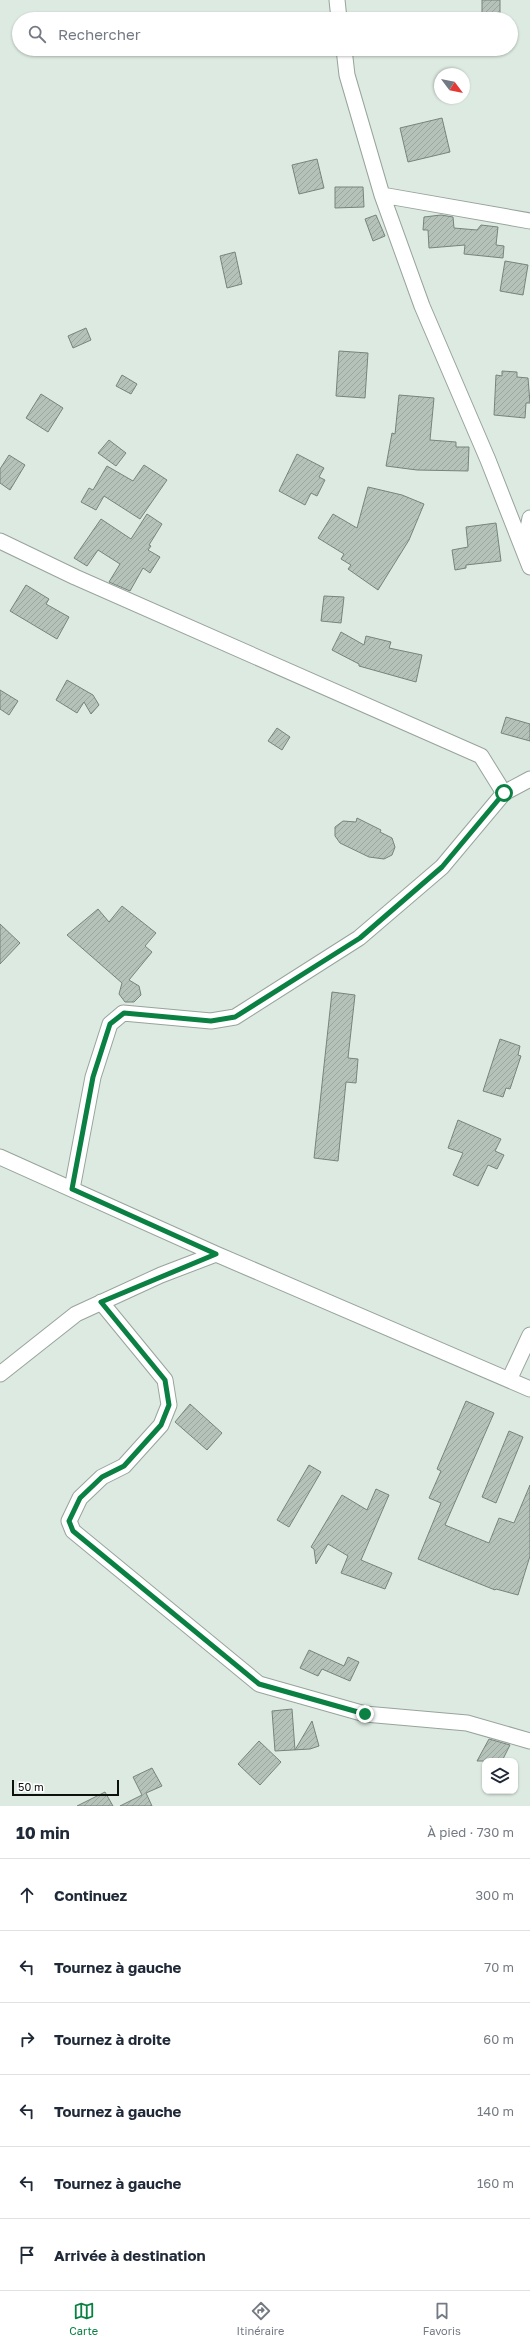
<!DOCTYPE html>
<html lang="fr">
<meta charset="utf-8">
<style>
:root{--surface:#fff;--page:#f6f6f7;--text:#1f2937;--muted:#747a83;--line:#e0e1e3;--accent:#0b8043}
body{margin:0;font-family:"Golos Text",sans-serif;background:var(--page);color:var(--text)}
.controls{position:absolute;right:12px;bottom:12px;display:grid;overflow:hidden;border-radius:8px;box-shadow:0 1px 3px #0004}
.controls button{width:36px;height:36px;display:grid;place-items:center;padding:0;border:0;border-bottom:1px solid var(--line);background:var(--surface);color:var(--text);font:20px sans-serif}
.compass{position:absolute;left:434px;top:68px;width:36px;height:36px;border-radius:50%;background:var(--surface);box-shadow:0 1px 3px #0004;rotate:122deg}
.scale{position:absolute;left:12px;bottom:10px;width:107px;box-sizing:border-box;padding-left:4px;border:2px solid #0c110e;border-top:0;font-size:11px;line-height:14px;white-space:nowrap;color:#0c110e;-webkit-text-stroke:3px #fff;paint-order:stroke}
.stop{position:absolute;width:12px;height:12px;margin:-9px;border:3px solid #0b8043;border-radius:50%;background:#fff}
.stop.end{background:#0b8043;border-color:#fff;box-shadow:0 1px 4px #0008}
.list{margin:0;padding:0;list-style:none}
h2{display:flex;justify-content:space-between;align-items:center;height:52px;margin:0;padding:0 16px;font-size:17px}
h2 small{font-size:13px;font-weight:400;color:var(--muted)}
.list li{display:grid;grid-template-columns:26px 1fr auto;gap:12px;align-items:center;box-sizing:border-box;height:72px;padding:0 16px;border-top:1px solid var(--line)}
.list b{display:block;font-size:15px;white-space:nowrap}
.list em{font-size:13px;font-style:normal;color:var(--muted)}
.icon{flex:none;width:22px;height:22px;fill:none;stroke:currentColor;stroke-width:2;stroke-linecap:round;stroke-linejoin:round}
.map{position:relative;flex:none;width:530px;height:1806px;overflow:hidden}
.search{position:absolute;background:var(--surface);box-shadow:0 1px 3px #0004;left:12px;right:12px;top:12px;height:44px;display:flex;align-items:center;gap:10px;box-sizing:border-box;padding:0 14px;border-radius:22px;color:var(--muted);font-size:15px}
.sheet{height:484px;background:var(--surface)}
nav{display:flex;justify-content:space-around;align-items:center;box-sizing:border-box;height:56px;border-top:1px solid var(--line);background:var(--surface);font-size:11px;color:var(--muted)}
nav a{display:grid;justify-items:center;gap:2px}
nav .on{color:var(--accent)}
.map>svg:first-child{display:block}
.building{fill:url(#building-hatch);stroke:#77847c}
.lines{fill:none;stroke-linecap:round;stroke-linejoin:round}
.street-casing{stroke:#97a49c;stroke-width:17}
.street{stroke:#fff;stroke-width:15}
.route{stroke:#0b8043;stroke-width:5}
</style>
<div class="map">
<svg width="530" height="1806" viewBox="0 0 530 1806">
<defs>
<pattern id="building-hatch" width="6" height="6" patternUnits="userSpaceOnUse"><rect width="6" height="6" fill="#b4c2b9"/><path d="M-1 1l2-2M0 6l6-6M5 7l2-2" fill="none" stroke="#9aa69e"/></pattern>
</defs>
<rect width="100%" height="100%" fill="#dceae1"/>
<path class="building" d="M482,0H500V18H482Z
M442,118L450,152L408,162L400,128Z
M317,159L324,188L299,194L292,165Z
M335,187H363L364,207L335,208Z
M376,215L385,236L373,241L365,219Z
M441,215L453,217L454,228L477,230L481,225L498,227L496,245L504,246L503,258L464,254L465,245L429,248L428,230H423L424,217Z
M235,252L242,284L227,288L220,256Z
M505,261L528,265L523,295L500,291Z
M86,328L91,340L73,348L68,336Z
M339,351L368,353L365,398L336,396Z
M502,371L517,372V377L528,378L530,403H526L525,418L494,415L496,375L502,376Z
M122,375L137,384L131,394L116,386Z
M41,394L63,408L48,432L26,418Z
M399,395L434,398L430,440L456,442V447H469L468,471L417,470L386,466L392,433L395,434Z
M109,440L126,453L116,466L98,453Z
M297,454L324,468L319,477L325,480L317,496L311,493L305,505L279,491Z
M9,455L25,465L10,490L0,483V469Z
M144,465L167,480L140,519L104,496L96,510L81,502L89,488L93,490L107,466L133,481Z
M368,487L402,495L424,504L409,540L378,590L348,569L351,565L341,559L344,554L318,538L333,514L357,528Z
M147,514L162,524L149,545L151,546L148,550L160,557L150,573L143,568L130,591L109,582L120,564L98,550L87,566L74,558L101,519L131,539Z
M496,523L501,561L466,565V568L455,570L452,550L468,547L466,527Z
M26,585L49,599L46,604L69,617L57,639L10,611Z
M324,596L344,597L341,623L321,621Z
M341,632L364,645L366,636L391,642L389,648L422,655L416,682L359,666V664L332,650Z
M67,680L93,695L99,705L91,714L84,702L77,713L56,700Z
M0,690L18,701L9,715L0,709Z
M506,717L530,724V741L501,733Z
M277,728L290,737L282,750L268,741Z
M357,818L381,830L380,832L392,838L395,847L392,855L384,859L369,857L340,843L335,836V827L343,821L356,822Z
M122,906L156,933L145,946L152,952L129,980L139,986L141,995L134,1002H125L119,994L122,983L67,935L98,909L109,922Z
M0,924L20,943L0,964Z
M332,992L355,995L348,1058L358,1059L356,1083L346,1082L338,1161L314,1158Z
M500,1039L520,1046L518,1055L521,1056L510,1089L506,1088L503,1097L483,1091Z
M458,1120L501,1139L495,1151L504,1155L497,1169L488,1165L478,1186L453,1175L463,1153L448,1148Z
M466,1401L494,1413L445,1525L489,1543L499,1518L514,1523L530,1485V1556L518,1595L496,1589L495,1590L418,1559L441,1503L429,1498L441,1471L437,1469Z
M190,1404L222,1433L207,1450L175,1422Z
M509,1431L523,1437L496,1503L482,1497Z
M309,1465L321,1472L289,1527L277,1520Z
M376,1489L389,1495L361,1560L392,1573L385,1589L341,1573L348,1556L328,1544L316,1564L314,1549L311,1547L342,1495L367,1510Z
M309,1650L344,1666L348,1657L359,1662L350,1681L322,1669L318,1676L300,1668Z
M292,1709L295,1750L312,1721L319,1746L310,1749L275,1751L272,1711Z
M489,1739L510,1745L502,1761H477Z
M259,1741L281,1762L260,1785L238,1764Z
M152,1768L162,1786L146,1793L152,1806H120L142,1795L133,1777Z
M105,1792L113,1806H77Z"/>
<g class="lines">
<defs>
<path id="street" d="M337,0L339,19
M344,49L347,75L382,195L422,306L488,460L530,567
M382,195L530,221
M0,541L75,577L481,756L504,793L530,779
M524,548L530,518
M0,1157L216,1254L530,1389
M72,1189L93,1077L110,1024L123,1013L211,1021L235,1017L359,938L442,867L504,793
M101,1302L165,1380L169,1405L161,1425L124,1466L102,1477L80,1498L69,1521L73,1531L259,1684L365,1714L467,1723L530,1741
M0,1374L76,1314L161,1275L216,1254
M509,1380L530,1335"/>
</defs>
<use href="#street" class="street-casing"/>
<use href="#street" class="street"/>
</g>
<g class="lines">
<path class="route" d="M365,1714L259,1684L73,1531L69,1521L80,1498L102,1477L124,1466L161,1425L169,1405L165,1380L101,1302L216,1254L72,1189L93,1077L110,1024L124,1013L211,1021L235,1017L360,938L442,867L504,793"/>
</g>
</svg>
<div class="controls">
<button><svg class="icon" aria-label="layers" viewBox="0 0 24 24"><path d="M12 4l9 5-9 5-9-5zM3 14l9 5 9-5"/></svg></button>
</div>
<svg class="compass" viewBox="-18 -18 36 36"><path d="M0-13l5 13h-10z" fill="#e53935"/><path d="M0 13l5-13h-10z" fill="#747a83"/></svg>
<div class="scale">50 m</div>
<div class="stop" style="left:504px;top:793px"></div>
<div class="stop end" style="left:365px;top:1714px"></div>
<div class="search"><svg class="icon" aria-label="search" viewBox="0 0 24 24"><circle cx="10" cy="10" r="6"/><path d="M15 15l6 6"/></svg>Rechercher</div>
</div>
<section class="sheet">
<h2>10 min<small>À pied · 730 m</small></h2>
<ul class="list">
<li><svg class="icon" aria-label="ahead" viewBox="0 0 24 24"><path d="M12 20V5M6 11l6-6 6 6"/></svg><div><b>Continuez</b></div><em>300 m</em></li>
<li><svg class="icon" aria-label="left" viewBox="0 0 24 24"><path d="M17 20v-9H6M10 6l-5 5 5 5"/></svg><div><b>Tournez à gauche</b></div><em>70 m</em></li>
<li><svg class="icon" aria-label="right" viewBox="0 0 24 24"><path d="M7 20v-9h11M14 6l5 5-5 5"/></svg><div><b>Tournez à droite</b></div><em>60 m</em></li>
<li><svg class="icon" aria-label="left" viewBox="0 0 24 24"><path d="M17 20v-9H6M10 6l-5 5 5 5"/></svg><div><b>Tournez à gauche</b></div><em>140 m</em></li>
<li><svg class="icon" aria-label="left" viewBox="0 0 24 24"><path d="M17 20v-9H6M10 6l-5 5 5 5"/></svg><div><b>Tournez à gauche</b></div><em>160 m</em></li>
<li><svg class="icon" aria-label="arrive" viewBox="0 0 24 24"><path d="M6 21V4h12l-3 4 3 4H6"/></svg><div><b>Arrivée à destination</b></div></li>
</ul>
</section>
<nav>
<a class="on"><svg class="icon" aria-label="map" viewBox="0 0 24 24"><path d="M3 6l6-2 6 2 6-2v14l-6 2-6-2-6 2zM9 4v14M15 6v14"/></svg>Carte</a>
<a><svg class="icon" aria-label="directions" viewBox="0 0 24 24"><path d="M12 3l9 9-9 9-9-9zM9 14v-3h6M13 9l2 2-2 2"/></svg>Itinéraire</a>
<a><svg class="icon" aria-label="saved" viewBox="0 0 24 24"><path d="M7 4h10v16l-5-4-5 4z"/></svg>Favoris</a>
</nav>
